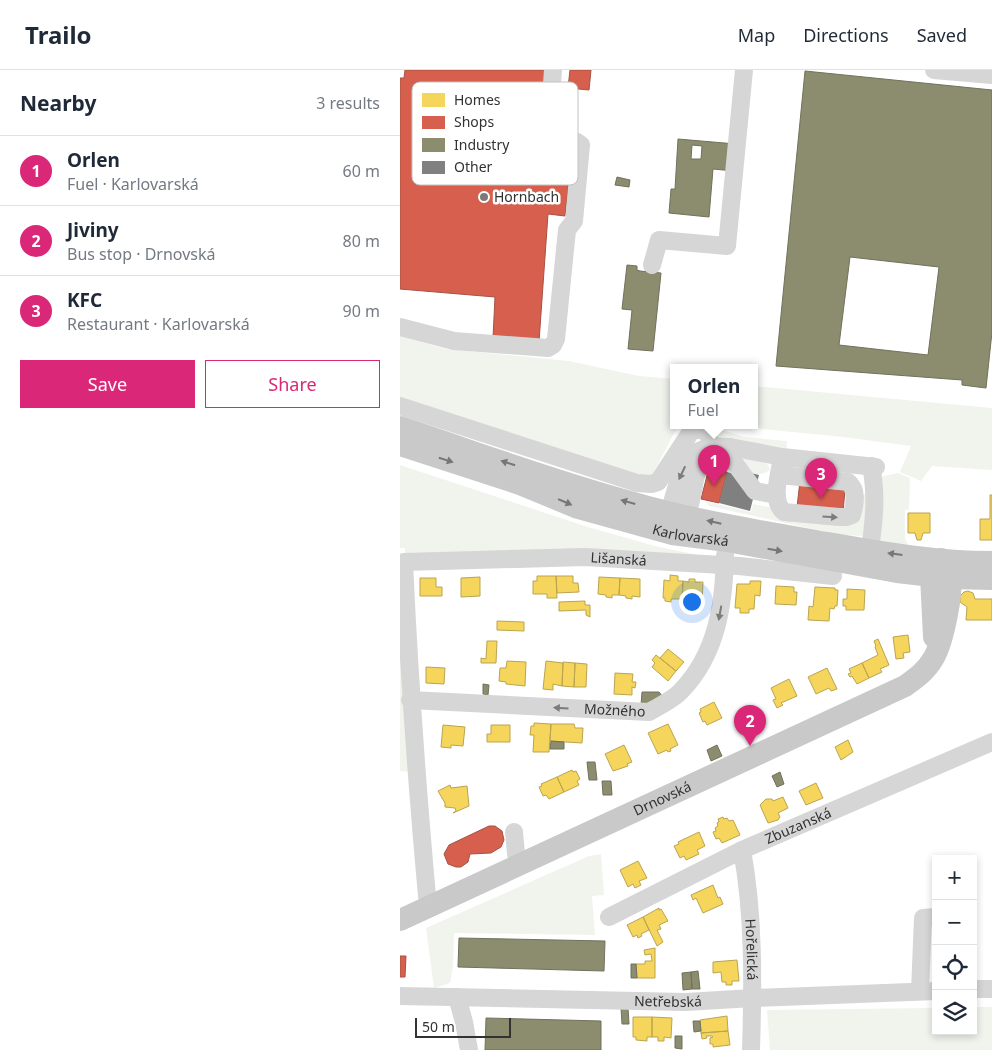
<!DOCTYPE html>
<meta charset="utf-8">
<style>
:root{--surface:#fff;--page:#f6f6f7;--text:#1f2937;--muted:#747a83;--line:#e0e1e3;--accent:#db2777}
body{margin:0;font-family:"Noto Sans",sans-serif;background:var(--page);color:var(--text)}
.controls{position:absolute;right:15px;bottom:15px;display:grid;overflow:hidden;border-radius:0px;box-shadow:0 2px 8px #0003}
.controls button{width:45px;height:45px;display:grid;place-items:center;padding:0;border:0;border-bottom:1px solid var(--line);background:var(--surface);color:var(--text);font:25px sans-serif}
.scale{position:absolute;left:15px;bottom:12px;width:96px;box-sizing:border-box;padding-left:5px;border:2px solid #323232;border-top:0;font-size:14px;line-height:18px;white-space:nowrap;color:#323232;-webkit-text-stroke:4px #fff;paint-order:stroke}
.you{position:absolute;left:291px;top:531px;width:18px;height:18px;margin:-12px;border:4px solid #fff;border-radius:50%;background:#1a73e8;box-shadow:0 0 0 8px #1a73e833}
.badge{display:grid;place-items:center;width:32px;height:32px;border-radius:50%;background:var(--accent);color:#fff;font-size:16px;font-weight:700}
.pin{position:absolute;translate:-50% -41px;filter:drop-shadow(0 1px 2px #0008)}
.pin::after{content:'';position:absolute;top:26px;width:18px;height:15px;background:inherit;clip-path:polygon(0 0,100% 0,50% 100%)}
.popup{position:absolute;left:270px;top:294px;width:88px;height:65px;box-sizing:border-box;display:grid;place-content:center;border-radius:0px;background:var(--surface);filter:drop-shadow(0 1px 4px #0005);font-size:16px;white-space:nowrap;color:var(--muted)}
.popup b{font-size:19px;color:var(--text)}
.popup::after{content:'';position:absolute;left:50%;top:100%;margin-left:-10px;border:10px solid transparent;border-top-color:var(--surface)}
.list{margin:0;padding:0;list-style:none}
h2{display:flex;justify-content:space-between;align-items:center;height:65px;margin:0;padding:0 20px;font-size:21px}
h2 small{font-size:16px;font-weight:400;color:var(--muted)}
.list li{display:grid;grid-template-columns:32px 1fr auto;gap:15px;align-items:center;box-sizing:border-box;height:70px;padding:0 20px;border-top:1px solid var(--line)}
.list b{display:block;font-size:19px;white-space:nowrap}
.list p{margin:0;font-size:16px;white-space:nowrap;color:var(--muted)}
.list em{font-size:16px;font-style:normal;color:var(--muted)}
.actions{display:flex;gap:10px;padding:15px 20px}
.actions a{flex:1;padding:11px 0;border:1px solid var(--accent);border-radius:0px;text-align:center;font-size:18px;color:var(--accent)}
.actions .main{background:var(--accent);color:#fff}
.icon{flex:none;width:28px;height:28px;fill:none;stroke:currentColor;stroke-width:2;stroke-linecap:round;stroke-linejoin:round}
.map{position:relative;flex:none;width:592px;height:980px;overflow:hidden}
header{display:flex;align-items:center;gap:30px;box-sizing:border-box;height:70px;padding:0 25px;background:var(--surface);border-bottom:1px solid var(--line)}
header strong{font-size:24px}
nav{display:flex;gap:28px;margin-inline-start:auto;font-size:18px}
main{display:flex}
aside{flex:1;background:var(--surface)}
.map>svg:first-child{display:block}
.green{fill:#f1f4ed}
.homes{fill:#f6d55c;stroke:#bba44f}
.shops{fill:#d6604d;stroke:#a55245}
.industry{fill:#8c8c6e;stroke:#71715c;fill-rule:evenodd}
.building{fill:#808080}
.lines{fill:none;stroke-linecap:round;stroke-linejoin:round}
.minor{stroke:#d6d6d6;stroke-width:18}
.major{stroke:#c9c9c9;stroke-width:22}
.oneway{fill:#767676}
.oneway2{fill:#7c7c7c}
.poi-dot{fill:#7a7a7a;stroke:#fff;stroke-width:2}
.labels{text-anchor:middle;stroke-width:5;stroke-linejoin:round;paint-order:stroke}
.poi-label{font-size:14px;fill:#323232;stroke:#fff;text-anchor:start}
.street-label{font-size:14px;fill:#323232;stroke:#fff}
.key{fill:#fff;stroke:#c2c2c2;stroke-width:1}
.key-label{font-size:14px;fill:#323232}
</style>
<header>
<strong>Trailo</strong>
<nav><a>Map</a><a>Directions</a><a>Saved</a></nav>
</header>
<main>
<aside>
<h2>Nearby<small>3 results</small></h2>
<ul class="list">
<li><span class="badge">1</span><div><b>Orlen</b><p>Fuel · Karlovarská</p></div><em>60 m</em></li>
<li><span class="badge">2</span><div><b>Jiviny</b><p>Bus stop · Drnovská</p></div><em>80 m</em></li>
<li><span class="badge">3</span><div><b>KFC</b><p>Restaurant · Karlovarská</p></div><em>90 m</em></li>
</ul>
<div class="actions"><a class="main">Save</a><a>Share</a></div>
</aside>
<div class="map">
<svg width="592" height="980" viewBox="0 0 592 980">
<rect width="100%" height="100%" fill="#fff"/>
<path class="green" d="M0,266L46,279L169,291L239,306L274,309V355H278L252,406L247,408L0,330Z
M354,316L592,338V400L532,396L521,411L500,402L511,376L443,367L352,358L338,355H354Z
M307,355L344,367L387,371L386,381L319,366Z
M343,388L365,393L368,395L370,400C361,407 354,403 344,401Z
M322,389L329,402L311,397Z
M0,395L188,457L255,476L317,489L5,486V478H0Z
M498,403L510,408L509,440H505V469L509,476L482,472L478,469L476,408Z
M459,424H466L465,466L440,465L309,436L305,431L351,442L353,434L445,452Z
M0,500L11,702L0,701Z
M201,784L204,825L192,826L195,865L54,863L53,897L50,913L34,918L26,858L189,786Z
M573,937H592V980H370L367,940L536,938V961H573Z"/>
<path class="homes" d="M590,425H592V470H580V449H590Z
M508,443H530V463H523L521,470H517L515,463H508Z
M270,505L278,506V511H283L282,529H271V532L265,531V528H263L264,510L270,511Z
M137,506H156L157,528H147V524H133V511H137Z
M156,506H173V513H178L179,522L157,523Z
M80,507V526L61,527V508Z
M199,507L220,508L219,525H212V528L206,527V525L198,524Z
M20,508H36V517H42V526H20Z
M220,508L240,509V527L232,526V529L226,528V526L219,525Z
M289,509H295V512H303L302,534L289,533V530L282,529L283,511L289,512Z
M350,511H361L360,526L355,525L354,539H349V543H340V538H335L337,514H350Z
M376,516L394,517V522H397L396,535L375,534Z
M415,517L435,518V520H438L437,536H435L434,539L430,538L429,551L408,550L409,536L413,537Z
M447,519L465,520L464,540H446V536H443V529H447Z
M568,521L573,523L575,529H592V550H566L567,537L560,532V526L564,522Z
M185,531V535H190V547L186,545V540L159,541V532Z
M97,551L124,552V561L97,560Z
M508,565L510,582L503,583L504,588L496,589L493,567Z
M478,569L489,595L480,599L482,602L469,608L462,593L478,585L475,577L476,576L474,571Z
M87,571H97L96,593H81V588L86,589Z
M268,579L284,592L276,601L260,588Z
M256,585L276,601L268,611L252,597L255,593L252,590Z
M107,591L126,592L125,616L106,614V612L99,611L100,598H106Z
M146,591L163,593L162,616L153,614V620L143,619Z
M163,592L175,593L174,617L162,616Z
M175,593L187,594L186,617H174Z
M462,593L469,608L457,614L452,606L450,607L448,604L451,603L449,599Z
M26,597L45,598L44,614L26,613Z
M427,598L437,619L431,621L429,618L416,624L408,607Z
M215,603L233,604L232,612H236L235,618L232,617V625L214,624Z
M389,609L397,626L381,633L383,635L377,638L373,630L376,629L371,618Z
M314,632L322,648L307,655L305,651L303,652L299,643L301,642L300,639Z
M134,653L151,654L149,682H133L134,665H130L131,656H134Z
M151,654H174L175,658H183L182,673L150,671Z
M268,654L278,675L270,679L271,681L268,682L267,680L258,684L248,663Z
M43,655L65,657L63,676L51,675V678L41,677Z
M91,655H110V672H87V664H91Z
M448,670L453,682L441,690L435,677Z
M224,675L232,692L227,694L228,696L213,701L205,684Z
M172,700L173,702L176,701L180,709L177,711L179,715L164,722L157,707Z
M157,707L164,722L149,729L146,725L143,726L139,717L142,716L141,714Z
M416,713L423,728L406,735L399,721Z
M50,715L51,718L67,716L69,736L53,743L56,741L55,738L45,737V733L38,721Z
M383,727L388,738L378,743L380,747L378,750L368,753L360,735L366,729H372L373,731Z
M323,747L324,749L327,748L329,751L333,750L340,765L322,773L319,768L316,769L313,762L316,761L315,758L318,756L317,753L319,752L318,749Z
M299,762L305,776L297,780L299,784L286,790L284,786L280,788L274,776L279,774L278,772Z
M238,791L247,808L239,811L241,815L235,818L233,814L228,817L220,800Z
M313,815L318,828L320,827L323,834L303,843L296,828L293,830L291,825Z
M259,838V840L261,839L268,851L259,855L261,859L257,860L263,872L257,876L243,847Z
M243,847L249,860L241,864L242,866L238,868L237,865L233,867L227,855Z
M255,878V908H237L236,894H245V891H252L251,884L245,885L244,880Z
M337,890L339,911H332V915H326V912H322L321,902L313,903V892Z
M327,946L328,961L301,963L300,950Z
M233,947H252V967H247V971L236,970V967H233Z
M252,947L272,948L271,968L264,967V971H258V967H252Z
M328,961L330,975L313,977V974H310V968L313,967L312,966H306L307,968L302,969L301,963Z"/>
<path class="shops" d="M5,0H145L135,107L169,110L165,146L148,144L139,272L93,268L95,227L0,219V8H4Z
M170,0H191L189,20L168,18Z
M309,398L327,402L319,433L301,429Z
M400,411L438,415V420H445L443,442L397,437Z
M89,756H95L102,761L104,770L101,777L91,783L70,784L68,792L61,797H56L48,794L44,784L49,775Z
M0,886H6L5,907H0Z"/>
<path class="industry" d="M405,1L592,20V262L586,318L562,315V310L376,296ZM450,187L539,197L528,285L439,275Z
M278,69L336,74L334,101L313,99L309,147L269,143L271,119H275ZM292,75L302,76L301,89H291Z
M217,107L230,110L229,117L215,115Z
M227,195L237,196V200L240,201L261,203L253,281L228,279L232,240L222,239Z
M83,614L89,615L88,625L83,624Z
M242,622H259L263,627L250,636L241,635Z
M151,671L164,672V679H150Z
M317,675L322,686L311,691L307,680Z
M187,692H195L197,710H189Z
M380,702L384,714L377,717L372,706Z
M202,711H211L212,725H203Z
M59,868L205,871L204,901L58,897Z
M231,894H236L237,908H231Z
M298,901L300,919H292L291,902Z
M291,902L292,919L283,920L282,903Z
M221,938H228L229,954H222Z
M86,948L201,951V980H85Z
M293,951H300L301,961L294,962Z
M275,966H282V979L275,978Z"/>
<path class="building" d="M344,401L359,405L350,441L319,433L327,402L343,406Z"/>
<g class="lines">
<g class="minor">
<path d="M534,0L592,5"/>
<path d="M252,195L259,170L327,176L344,0"/>
<path d="M0,257L54,271L148,278L153,275L156,269L167,160L174,151L181,75L177,72L148,68L153,0"/>
<path d="M0,336L237,413L251,414L258,412L292,360H305L308,363L311,376"/>
<path d="M330,377L333,391L355,421L377,425"/>
<path d="M380,405L448,412C458,420 455,434 452,445L447,447H439L384,442C370,431 380,403 382,387"/>
<path d="M270,453L269,443L280,405L294,383L311,376L330,377L382,387L476,397"/>
<path d="M280,455C298,433 289,400 309,378"/>
<path d="M470,480C474,451 477,425 471,396"/>
<path id="s1" d="M10,630L249,642C259,636 273,630 281,621C317,584 324,534 325,485"/>
<path d="M114,762L116,784L121,794"/>
<path id="s2" d="M342,780C354,845 353,914 351,980"/>
<path id="s3" d="M30,836L27,826C17,715 9,604 4,492L185,487L339,496L433,506"/>
<path id="s4" d="M209,847L342,780L592,672"/>
<path d="M573,919H592"/>
<path d="M520,921L523,848L536,847"/>
<path id="s5" d="M0,926L286,932L353,928L536,921"/>
<path d="M57,927L64,952L69,980"/>
</g>
<g class="major">
<path d="M0,357C75,382 150,410 227,431C288,449 352,460 416,471C474,481 533,492 592,492"/>
<path id="s6" d="M0,375L120,414L178,438L272,464L327,471L497,502L550,508L592,509"/>
<path d="M534,567L531,506L532,500L537,493"/>
<path id="s7" d="M0,850L505,616C516,608 526,601 533,589C543,573 555,516 549,498C547,495 544,492 541,489"/>
</g>
</g>
<defs><path id="oneway-solid" d="M-6-.8H1V-3.2L6.5 0L1 3.2V.8H-6Z" transform="scale(1.25)"/></defs>
<g class="oneway">
<use href="#oneway-solid" transform="translate(46 390) rotate(18)"/>
<use href="#oneway-solid" transform="translate(108 393) rotate(-162)"/>
<use href="#oneway-solid" transform="translate(165 432) rotate(23)"/>
<use href="#oneway-solid" transform="translate(228 432) rotate(-164)"/>
<use href="#oneway-solid" transform="translate(314 452) rotate(-167)"/>
<use href="#oneway-solid" transform="translate(375 480) rotate(10)"/>
<use href="#oneway-solid" transform="translate(495 484) rotate(-173)"/>
</g>
<g class="oneway2">
<use href="#oneway-solid" transform="translate(282 403) rotate(115)"/>
<use href="#oneway-solid" transform="translate(430 447) rotate(4)"/>
<use href="#oneway-solid" transform="translate(320 543) rotate(100)"/>
<use href="#oneway-solid" transform="translate(161 638) rotate(-177)"/>
</g>
<circle class="poi-dot" cx="84" cy="127" r="5"/>
<g class="labels">
<g class="poi-label">
<text x="94" y="132">Hornbach</text>
</g>
<g class="street-label">
<text dy="5" stroke="none"><textPath href="#s6" startOffset="305">Karlovarská</textPath></text>
<text dy="5" stroke="none"><textPath href="#s3" startOffset="560">Lišanská</textPath></text>
<text dy="5" stroke="none"><textPath href="#s1" startOffset="205">Možného</textPath></text>
<text dy="5" stroke="none"><textPath href="#s7" startOffset="289">Drnovská</textPath></text>
<text dy="5" stroke="none"><textPath href="#s4" startOffset="210">Zbuzanská</textPath></text>
<text dy="5" stroke="none"><textPath href="#s2" startOffset="100">Hořelická</textPath></text>
<text dy="5" stroke="none"><textPath href="#s5" startOffset="268">Netřebská</textPath></text>
</g>
</g>
<rect x="12" y="12" width="166" height="103" rx="8" class="key"/>
<rect x="22" y="23" width="23" height="14" fill="#f6d55c"/>
<rect x="22" y="46" width="23" height="13" fill="#d6604d"/>
<rect x="22" y="68" width="23" height="14" fill="#8c8c6e"/>
<rect x="22" y="91" width="23" height="13" fill="#808080"/>
<g class="key-label">
<text x="54" y="35">Homes</text>
<text x="54" y="57">Shops</text>
<text x="54" y="80">Industry</text>
<text x="54" y="102">Other</text>
</g>
</svg>
<div class="controls">
<button>+</button>
<button>−</button>
<button><svg class="icon" aria-label="locate" viewBox="0 0 24 24"><circle cx="12" cy="12" r="6"/><path d="M12 2v4M12 18v4M2 12h4M18 12h4"/></svg></button>
<button><svg class="icon" aria-label="layers" viewBox="0 0 24 24"><path d="M12 4l9 5-9 5-9-5zM3 14l9 5 9-5"/></svg></button>
</div>
<div class="scale">50 m</div>
<div class="you"></div>
<div class="pin badge" style="left:314px;top:416px">1</div>
<div class="popup"><b>Orlen</b>Fuel</div>
<div class="pin badge" style="left:350px;top:676px">2</div>
<div class="pin badge" style="left:421px;top:429px">3</div>
</div>
</main>
